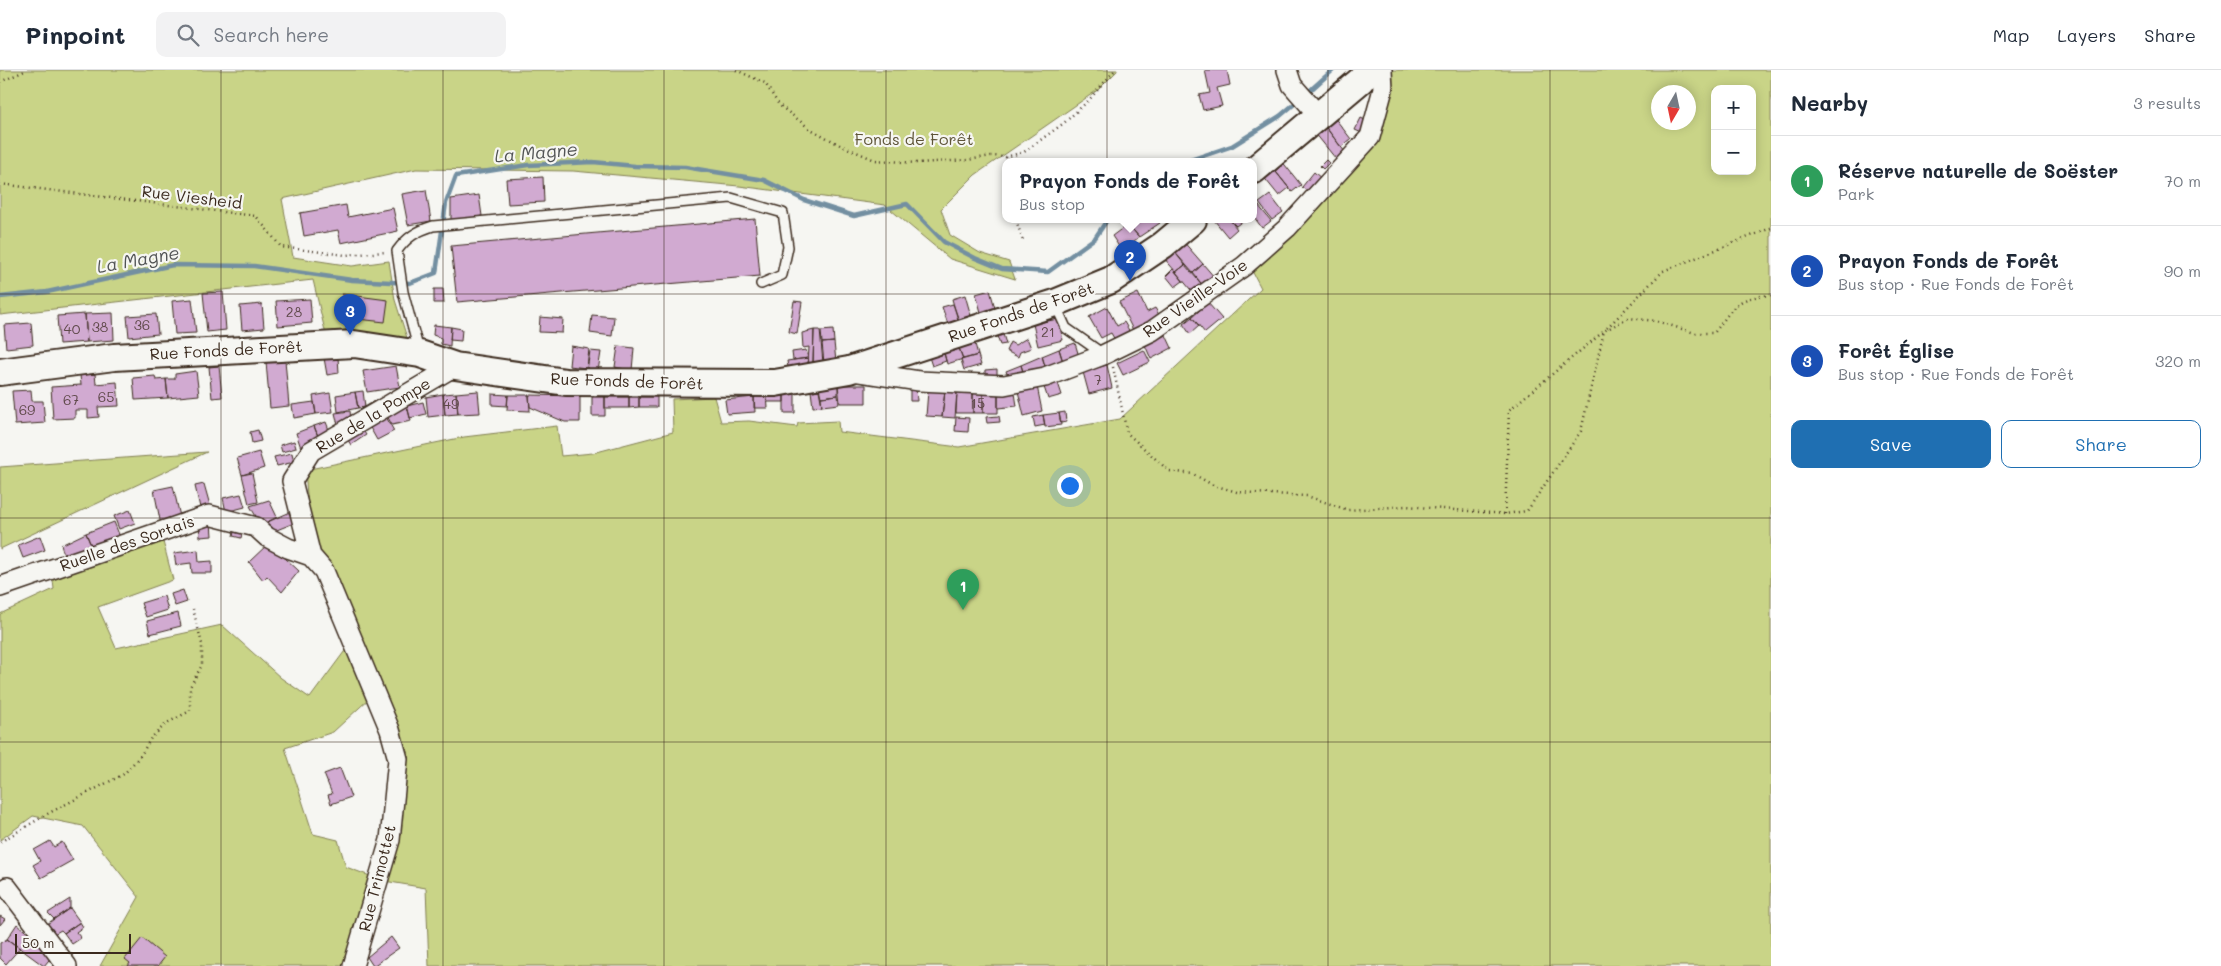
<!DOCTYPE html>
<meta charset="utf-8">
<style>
:root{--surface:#fff;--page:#f2f2f3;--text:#1f2937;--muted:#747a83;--line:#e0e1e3;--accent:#1f6fb2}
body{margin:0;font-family:Mali,sans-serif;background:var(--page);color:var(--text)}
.controls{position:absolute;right:15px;top:15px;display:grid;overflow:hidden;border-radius:10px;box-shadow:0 2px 12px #0003}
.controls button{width:45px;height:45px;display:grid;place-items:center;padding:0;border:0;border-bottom:1px solid var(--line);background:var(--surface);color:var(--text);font:25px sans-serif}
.compass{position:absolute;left:1651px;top:15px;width:45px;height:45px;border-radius:50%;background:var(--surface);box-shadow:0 2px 12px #0003;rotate:189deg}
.scale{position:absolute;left:15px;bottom:12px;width:116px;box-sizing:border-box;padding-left:5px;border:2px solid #3b2a1e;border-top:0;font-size:14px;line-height:18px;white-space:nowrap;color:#3b2a1e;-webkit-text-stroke:4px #f6f6f2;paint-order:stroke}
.you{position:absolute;left:1069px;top:415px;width:18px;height:18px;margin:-12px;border:4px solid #fff;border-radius:50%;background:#1a73e8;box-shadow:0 0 0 8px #1a73e833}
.badge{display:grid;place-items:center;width:32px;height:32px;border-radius:50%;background:var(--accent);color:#fff;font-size:16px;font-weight:700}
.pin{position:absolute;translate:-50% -41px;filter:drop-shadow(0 1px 2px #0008)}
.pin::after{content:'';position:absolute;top:26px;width:18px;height:15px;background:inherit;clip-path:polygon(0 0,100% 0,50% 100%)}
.popup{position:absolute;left:1002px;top:88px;width:255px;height:65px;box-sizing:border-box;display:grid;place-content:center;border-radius:10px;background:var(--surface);filter:drop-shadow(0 1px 4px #0005);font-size:16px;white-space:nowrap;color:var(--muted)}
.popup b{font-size:19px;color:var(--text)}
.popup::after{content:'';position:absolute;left:50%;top:100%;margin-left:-10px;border:10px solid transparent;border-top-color:var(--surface)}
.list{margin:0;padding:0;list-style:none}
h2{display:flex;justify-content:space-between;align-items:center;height:65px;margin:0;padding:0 20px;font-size:21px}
h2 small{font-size:16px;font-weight:400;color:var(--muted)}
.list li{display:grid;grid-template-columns:32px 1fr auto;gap:15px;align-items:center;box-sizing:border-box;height:90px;padding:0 20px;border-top:1px solid var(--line)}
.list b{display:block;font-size:19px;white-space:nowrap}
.list p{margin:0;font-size:16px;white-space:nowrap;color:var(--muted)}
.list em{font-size:16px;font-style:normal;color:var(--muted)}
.actions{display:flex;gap:10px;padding:15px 20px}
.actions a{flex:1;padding:11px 0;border:1px solid var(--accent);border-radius:10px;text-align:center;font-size:18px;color:var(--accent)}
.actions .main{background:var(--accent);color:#fff}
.icon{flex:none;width:28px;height:28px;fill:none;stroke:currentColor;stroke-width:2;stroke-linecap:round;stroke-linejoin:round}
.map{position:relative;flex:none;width:1771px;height:896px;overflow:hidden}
header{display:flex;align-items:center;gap:30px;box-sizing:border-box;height:70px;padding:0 25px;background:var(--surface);border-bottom:1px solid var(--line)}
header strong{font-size:24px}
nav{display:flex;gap:28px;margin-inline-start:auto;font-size:18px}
.search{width:350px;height:45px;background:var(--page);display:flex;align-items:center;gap:12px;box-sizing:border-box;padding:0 18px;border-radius:10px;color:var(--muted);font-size:19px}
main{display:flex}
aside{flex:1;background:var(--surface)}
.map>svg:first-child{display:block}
.green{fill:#c9d487;stroke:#827f52;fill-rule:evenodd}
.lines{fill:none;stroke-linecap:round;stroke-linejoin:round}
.stream{stroke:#738fa1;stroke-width:4.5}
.building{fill:#d1aad1;stroke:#3b2a1e}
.service-casing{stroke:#3b2a1e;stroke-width:12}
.minor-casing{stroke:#3b2a1e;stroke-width:22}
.secondary-casing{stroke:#3b2a1e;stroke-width:30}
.path{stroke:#3b2a1e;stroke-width:2.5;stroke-dasharray:1 4;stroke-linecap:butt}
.service{stroke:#f6f6f2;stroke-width:9}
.minor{stroke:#f6f6f2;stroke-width:19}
.secondary{stroke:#f6f6f2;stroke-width:26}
.grid{fill:none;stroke:#3b2a1e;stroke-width:1;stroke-opacity:0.55}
.labels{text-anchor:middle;stroke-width:4.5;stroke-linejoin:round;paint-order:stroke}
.number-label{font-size:14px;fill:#604a4b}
.park-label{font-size:16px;fill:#5e5438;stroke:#f6f6f2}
.street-label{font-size:16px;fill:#3b2a1e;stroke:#f6f6f2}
.water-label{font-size:18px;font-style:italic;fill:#525455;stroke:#f6f6f2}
</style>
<header>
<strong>Pinpoint</strong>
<div class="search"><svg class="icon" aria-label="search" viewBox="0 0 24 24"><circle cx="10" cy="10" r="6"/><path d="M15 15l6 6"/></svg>Search here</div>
<nav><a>Map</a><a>Layers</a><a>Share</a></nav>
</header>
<main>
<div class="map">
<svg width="1771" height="896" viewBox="0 0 1771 896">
<rect width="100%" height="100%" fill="#f6f6f2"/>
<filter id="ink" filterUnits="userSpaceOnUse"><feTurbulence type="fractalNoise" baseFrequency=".02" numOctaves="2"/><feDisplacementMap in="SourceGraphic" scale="10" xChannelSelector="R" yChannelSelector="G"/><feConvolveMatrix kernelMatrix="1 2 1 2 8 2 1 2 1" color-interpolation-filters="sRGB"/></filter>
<g filter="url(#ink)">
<path class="green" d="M0,0H1118L1099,19L975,105L941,139L950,165L980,183L1009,192L1015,209L950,189L885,135L739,116L573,101L416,99L282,129L293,187L352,196L389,191L395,230L408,271L326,265L313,210L0,245Z
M1390,0H1771V896H429L426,818L384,811L395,681L310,461L305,400L464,367L557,356L561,386L593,383L673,362L672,329L714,327L721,352L749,351L797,357L798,353L838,351L839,362L959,377L1120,349L1261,218L1250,197L1374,69ZM1715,19H1752V101H1715ZM1658,22H1688V52H1658Z
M207,382L0,479V397Z
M161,464L173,510L98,537L116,578L222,555L281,608L310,628L347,578L372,626L333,662L285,678L313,764L338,770L346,797L370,806L343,896H100L139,827L83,756L33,746L0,770V544L54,519L52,502Z"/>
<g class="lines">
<path class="stream" d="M1305,25L1333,0
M1185,92L1232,76L1280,46L1299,30
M0,227L47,222L173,195L254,196L352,210L410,213L436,203L446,133L456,106L528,95L593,92L635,96L685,97L764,110L804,130L854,146L907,134L944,172L975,188L1002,199L1048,202L1095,168L1107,150"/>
</g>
<path class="building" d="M1205,0H1227L1230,15L1217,18L1222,36L1203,40L1199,25L1210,23Z
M1334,47L1351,69L1341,77L1324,55Z
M1361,48L1367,51L1362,63L1355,60Z
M1324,55L1345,82L1336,89L1315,63Z
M1281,90L1301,115L1292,122L1272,97Z
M1326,90L1329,93L1323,99L1320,96Z
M1272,97L1289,118L1279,126L1262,105Z
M1314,102L1323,110L1310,124L1302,117Z
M543,107L544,132L508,134L506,109Z
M426,120L431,151L408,155L402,124Z
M479,125L482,146L451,151V129Z
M1270,125L1283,142L1272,150L1259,133Z
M346,135L348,147L393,138L398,161L341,173L338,160L304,166L300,143Z
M1258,135L1271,151L1262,158L1254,147V138Z
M755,149L760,206L457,232L451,176Z
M1135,150H1157L1160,153L1139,167L1128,154Z
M1214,150H1230L1237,159L1228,167Z
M1230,150H1244L1236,156Z
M1128,154L1139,167L1122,181L1112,166Z
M1182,170L1203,194L1193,203L1172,179Z
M1172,179L1185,195L1176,202L1163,187Z
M1203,194L1215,208L1204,217L1193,203Z
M1185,195L1204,217L1195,225L1176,202Z
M1173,199L1183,211L1175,217L1166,206Z
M434,219H443L444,233H434Z
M990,220L996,242L982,246L976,224Z
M223,222L226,260L207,262L203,223Z
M1138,223L1147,242L1155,238L1161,248L1134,262L1119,232Z
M342,224L388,230L385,252L339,247Z
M965,225L971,246L958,250L952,229Z
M192,229L196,263L175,264L172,231Z
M310,229L312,253L278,256L276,231Z
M794,231L802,232L797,264L789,262Z
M1208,233L1222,249L1205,263L1192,247Z
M262,234L264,258L242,260L240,236Z
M953,234L960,253L949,257L942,237Z
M1107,237L1117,256L1124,252L1130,262L1115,270L1111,263L1101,268L1089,247Z
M113,243L114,270L87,272L85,244Z
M85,244L87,272L59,274L57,246Z
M156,244L158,264L129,267L127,246Z
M592,245L614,247L612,266L590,263Z
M540,247L563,249L562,263L539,262Z
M1192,247L1199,256L1190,264L1183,254Z
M1058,249L1063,270L1038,276L1033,254Z
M31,253L33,275L6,278L4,255Z
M434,255L451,257L450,276L441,274V268L433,265Z
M451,257L462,259L461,271L450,270Z
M814,260L813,293H808L809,277L803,278L802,263Z
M814,260H820L823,293H813Z
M833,260L834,272L822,273L821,261Z
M1003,264L1006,274L1000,275L997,266Z
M1166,265L1172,278L1151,289L1145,275Z
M1027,268L1031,278L1020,282L1018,287L1006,281L1010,272L1015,275Z
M834,272L836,292L824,293L822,273Z
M1075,273L1080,290L1064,295L1059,279Z
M975,274L978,285L963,289L959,278Z
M571,276L589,279L587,298L569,296Z
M618,276L634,278L632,300L615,297Z
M959,278L963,289L947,294L944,283Z
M1059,279L1064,295L1047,303L1042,286Z
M806,280L808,288L793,290L792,282Z
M1144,280L1150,292L1123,305L1117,293Z
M590,281L601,282L598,301L587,300Z
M944,283L946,291L932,296L929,287Z
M978,285L981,295L964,300L961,290Z
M1042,286L1047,303L1025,308L1021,295Z
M338,287L339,303L327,305L324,288Z
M808,288L810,299L789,303L787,291Z
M285,290L289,336L270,338L266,292Z
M1021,295L1025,308L1010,311L1006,301Z
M1107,295L1112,318L1089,324L1083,302Z
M219,296L222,327L212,328L209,297Z
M396,296L400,317L367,322L363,301Z
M997,299V309H985V300Z
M196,301L199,325L168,328L166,309H175V304Z
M95,304L96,314L117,312L119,336L98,337L99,347L88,348V340H75V348L53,349L51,317L81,315L80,305Z
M155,306L156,310L166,309L168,328L135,330L133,308Z
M1057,310L1062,325L1048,329L1043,314Z
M838,315V325L821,327L819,318Z
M838,315H866V333H840Z
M1037,316L1042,341L1024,346L1018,321Z
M910,318H916L917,331H910Z
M31,320L32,331H43L45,353L15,355L12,321Z
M819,320L822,336L813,337L811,321Z
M363,321L365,337L358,338L355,322Z
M478,321L480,343L458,344L456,323Z
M795,321V343H784V322Z
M928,321H945L942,347L926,346Z
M945,321L957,322L955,348L942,347Z
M355,322L358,338L338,342L336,325Z
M784,322V332H767V324Z
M957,322L973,323V343H956Z
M330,323L333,342L316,344L313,326Z
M456,323L458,344L445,345L443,324Z
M973,323H983V343H973Z
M983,323H998V343H983Z
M998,323H1015L1017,336L998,338Z
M443,324L445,345L428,347L426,327Z
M492,324L508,325L507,336L492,335Z
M754,324H767L768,338H754Z
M508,325H529L530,341L507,340Z
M529,325L580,326V352H565L530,337Z
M838,325L839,334L822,336L821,327Z
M592,327H605V346H592Z
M605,327H629V338H605Z
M629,327H639V337L629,338Z
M639,327H657V337H639Z
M754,327L755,342L727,344L725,330Z
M314,332L316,344L294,348L292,335Z
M423,332L426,344L410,348L407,336Z
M407,336L411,351L392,355L386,344Z
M350,341L351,350L339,359L335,343Z
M1065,342L1066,352L1061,353L1059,343Z
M1059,343L1061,355L1045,357L1043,345Z
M385,345L394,361L377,370L368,354Z
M1043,345L1045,355L1035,357L1033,347Z
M999,346L1000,352L987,353L986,347Z
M956,347L969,348L968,362L955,361Z
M326,352L331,365L319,369L314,356Z
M314,356L320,371L301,378L296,363Z
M361,357L366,365L351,375L346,367Z
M258,360L261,371L252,373L250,362Z
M294,371L296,378L282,382L280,375Z
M259,382L264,398L242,405L237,388Z
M292,383L294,392L277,396L274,387Z
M252,403L258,432L249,434L242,405Z
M204,414L211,439L201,442L195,416Z
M173,416L181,451L161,455L154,420Z
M241,424L245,437L226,442L223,428Z
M269,430L277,447L261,455L250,436Z
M130,440L135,453L119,459L114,446Z
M295,440L299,451L267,464L263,454Z
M114,452L120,467L92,478L86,463Z
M211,452L212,466L200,467L199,453Z
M236,454L244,456L241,468L233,466Z
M86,463L92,478L65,488L61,475Z
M40,466L45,480L23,488L18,475Z
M269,473L299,501L282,522L267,506L263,510L249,492Z
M198,480L199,492L212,491V503H192L191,493L176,495L174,483Z
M183,520L187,532L175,536L171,524Z
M164,526L168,540L146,547L141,533Z
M178,543L181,556L150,564L147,551Z
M340,698L351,727L331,734L328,725L332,724L324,704Z
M50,771L54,777L62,772L73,790L41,808L33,795L40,791L34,780Z
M70,829V838L54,849L48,843Z
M70,838L80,852L64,863L61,860L54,864L47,854Z
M0,846L5,849L0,855Z
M80,852L83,857L76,862L81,868L72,874L64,863Z
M17,854L53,885L44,896L7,869Z
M391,867L399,878L373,896L367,887Z
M142,868L165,887L158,896H128L130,893L125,889Z
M7,869L20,878L6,894L0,888V873Z"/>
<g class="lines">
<defs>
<path id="service" d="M1056,236L1066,258L1103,284
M419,281L403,222L397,181C407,167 417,161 433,156L731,128L783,143L788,177L782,205L761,214"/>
<path id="minor" d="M1287,0L1292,15L1319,46
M853,301L919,311L1004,315L1045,307L1103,285L1152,261L1244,196L1287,158L1370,67L1383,19L1382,0
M0,517L209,445L256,457L267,467L288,478L311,486
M7,817L67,896
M353,896L390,770L398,689L390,660L324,501L311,486L292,411L311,381L455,296"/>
<path id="secondary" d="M1254,100L1361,10L1368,0
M0,302L114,287L354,274L420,284L455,296L566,312L775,313L849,300L1055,233L1111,210L1163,175L1193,150"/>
</defs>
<use href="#service" class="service-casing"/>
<use href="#minor" class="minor-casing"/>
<use href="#secondary" class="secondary-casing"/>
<path class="path" d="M736,0L765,13L779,35L809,58L840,75L875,90L917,93L968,90L991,86L1006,87L1024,82L1064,53L1089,30L1115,0
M0,12L27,0
M1006,87L1007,92
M0,114L256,146L281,177L345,185L386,182
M1016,150L1023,171
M1607,258L1663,201L1771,158
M1113,297L1127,363L1169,401L1193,404L1213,415L1237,422L1307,426L1348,440L1406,436L1505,444L1527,441L1581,361L1604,261L1628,248L1656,251L1695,263H1714C1736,235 1734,228 1771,225
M1505,444L1509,340L1603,262
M0,772L49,743L124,704L141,685L151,668L167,653L190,641V617L202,595V574L193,539"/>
<use href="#service" class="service"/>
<use href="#minor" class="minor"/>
<use href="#secondary" class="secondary"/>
</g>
</g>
<path class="grid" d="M221,0V896M443,0V896M664,0V896M886,0V896M1107,0V896M1328,0V896M1550,0V896M0,224H1771M0,448H1771M0,672H1771"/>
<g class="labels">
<g class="number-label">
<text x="294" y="247">28</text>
<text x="142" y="260">36</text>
<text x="100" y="262">38</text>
<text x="72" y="264">40</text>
<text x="1048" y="267">21</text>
<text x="1098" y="315">7</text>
<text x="106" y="332">65</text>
<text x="71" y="335">67</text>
<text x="978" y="338">15</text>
<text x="451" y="339">49</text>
<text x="27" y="345">69</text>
</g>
<g class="park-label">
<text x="914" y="75">Fonds de Forêt</text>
</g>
<g class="street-label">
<text transform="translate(192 127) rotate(7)" y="6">Rue Viesheid</text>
<text transform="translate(1195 228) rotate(-35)" y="6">Rue Vieille-Voie</text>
<text transform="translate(1021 242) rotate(-19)" y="6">Rue Fonds de Forêt</text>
<text transform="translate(226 280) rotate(-3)" y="6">Rue Fonds de Forêt</text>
<text transform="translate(627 311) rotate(2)" y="6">Rue Fonds de Forêt</text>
<text transform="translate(373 345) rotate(-31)" y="6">Rue de la Pompe</text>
<text transform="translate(127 473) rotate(-19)" y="6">Ruelle des Sortais</text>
<text transform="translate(377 808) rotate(-76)" y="6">Rue Trimottet</text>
</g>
<g class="water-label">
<text transform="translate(536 83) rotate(-5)" y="6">La Magne</text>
<text transform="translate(138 190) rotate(-10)" y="6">La Magne</text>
</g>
</g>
</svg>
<div class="controls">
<button>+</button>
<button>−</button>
</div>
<svg class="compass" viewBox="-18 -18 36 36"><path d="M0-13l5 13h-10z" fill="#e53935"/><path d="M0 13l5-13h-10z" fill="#747a83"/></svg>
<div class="scale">50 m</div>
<div class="you"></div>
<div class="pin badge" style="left:963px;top:540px;background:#2e9e5b">1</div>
<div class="pin badge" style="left:1130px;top:211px;background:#1a4fb4">2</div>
<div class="popup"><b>Prayon Fonds de Forêt</b>Bus stop</div>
<div class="pin badge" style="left:350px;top:265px;background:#1a4fb4">3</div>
</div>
<aside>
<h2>Nearby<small>3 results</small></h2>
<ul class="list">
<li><span class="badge" style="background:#2e9e5b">1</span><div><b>Réserve naturelle de Soëster</b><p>Park</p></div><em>70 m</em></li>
<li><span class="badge" style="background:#1a4fb4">2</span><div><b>Prayon Fonds de Forêt</b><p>Bus stop · Rue Fonds de Forêt</p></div><em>90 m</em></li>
<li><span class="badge" style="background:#1a4fb4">3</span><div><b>Forêt Église</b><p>Bus stop · Rue Fonds de Forêt</p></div><em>320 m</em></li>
</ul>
<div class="actions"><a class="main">Save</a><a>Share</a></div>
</aside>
</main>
